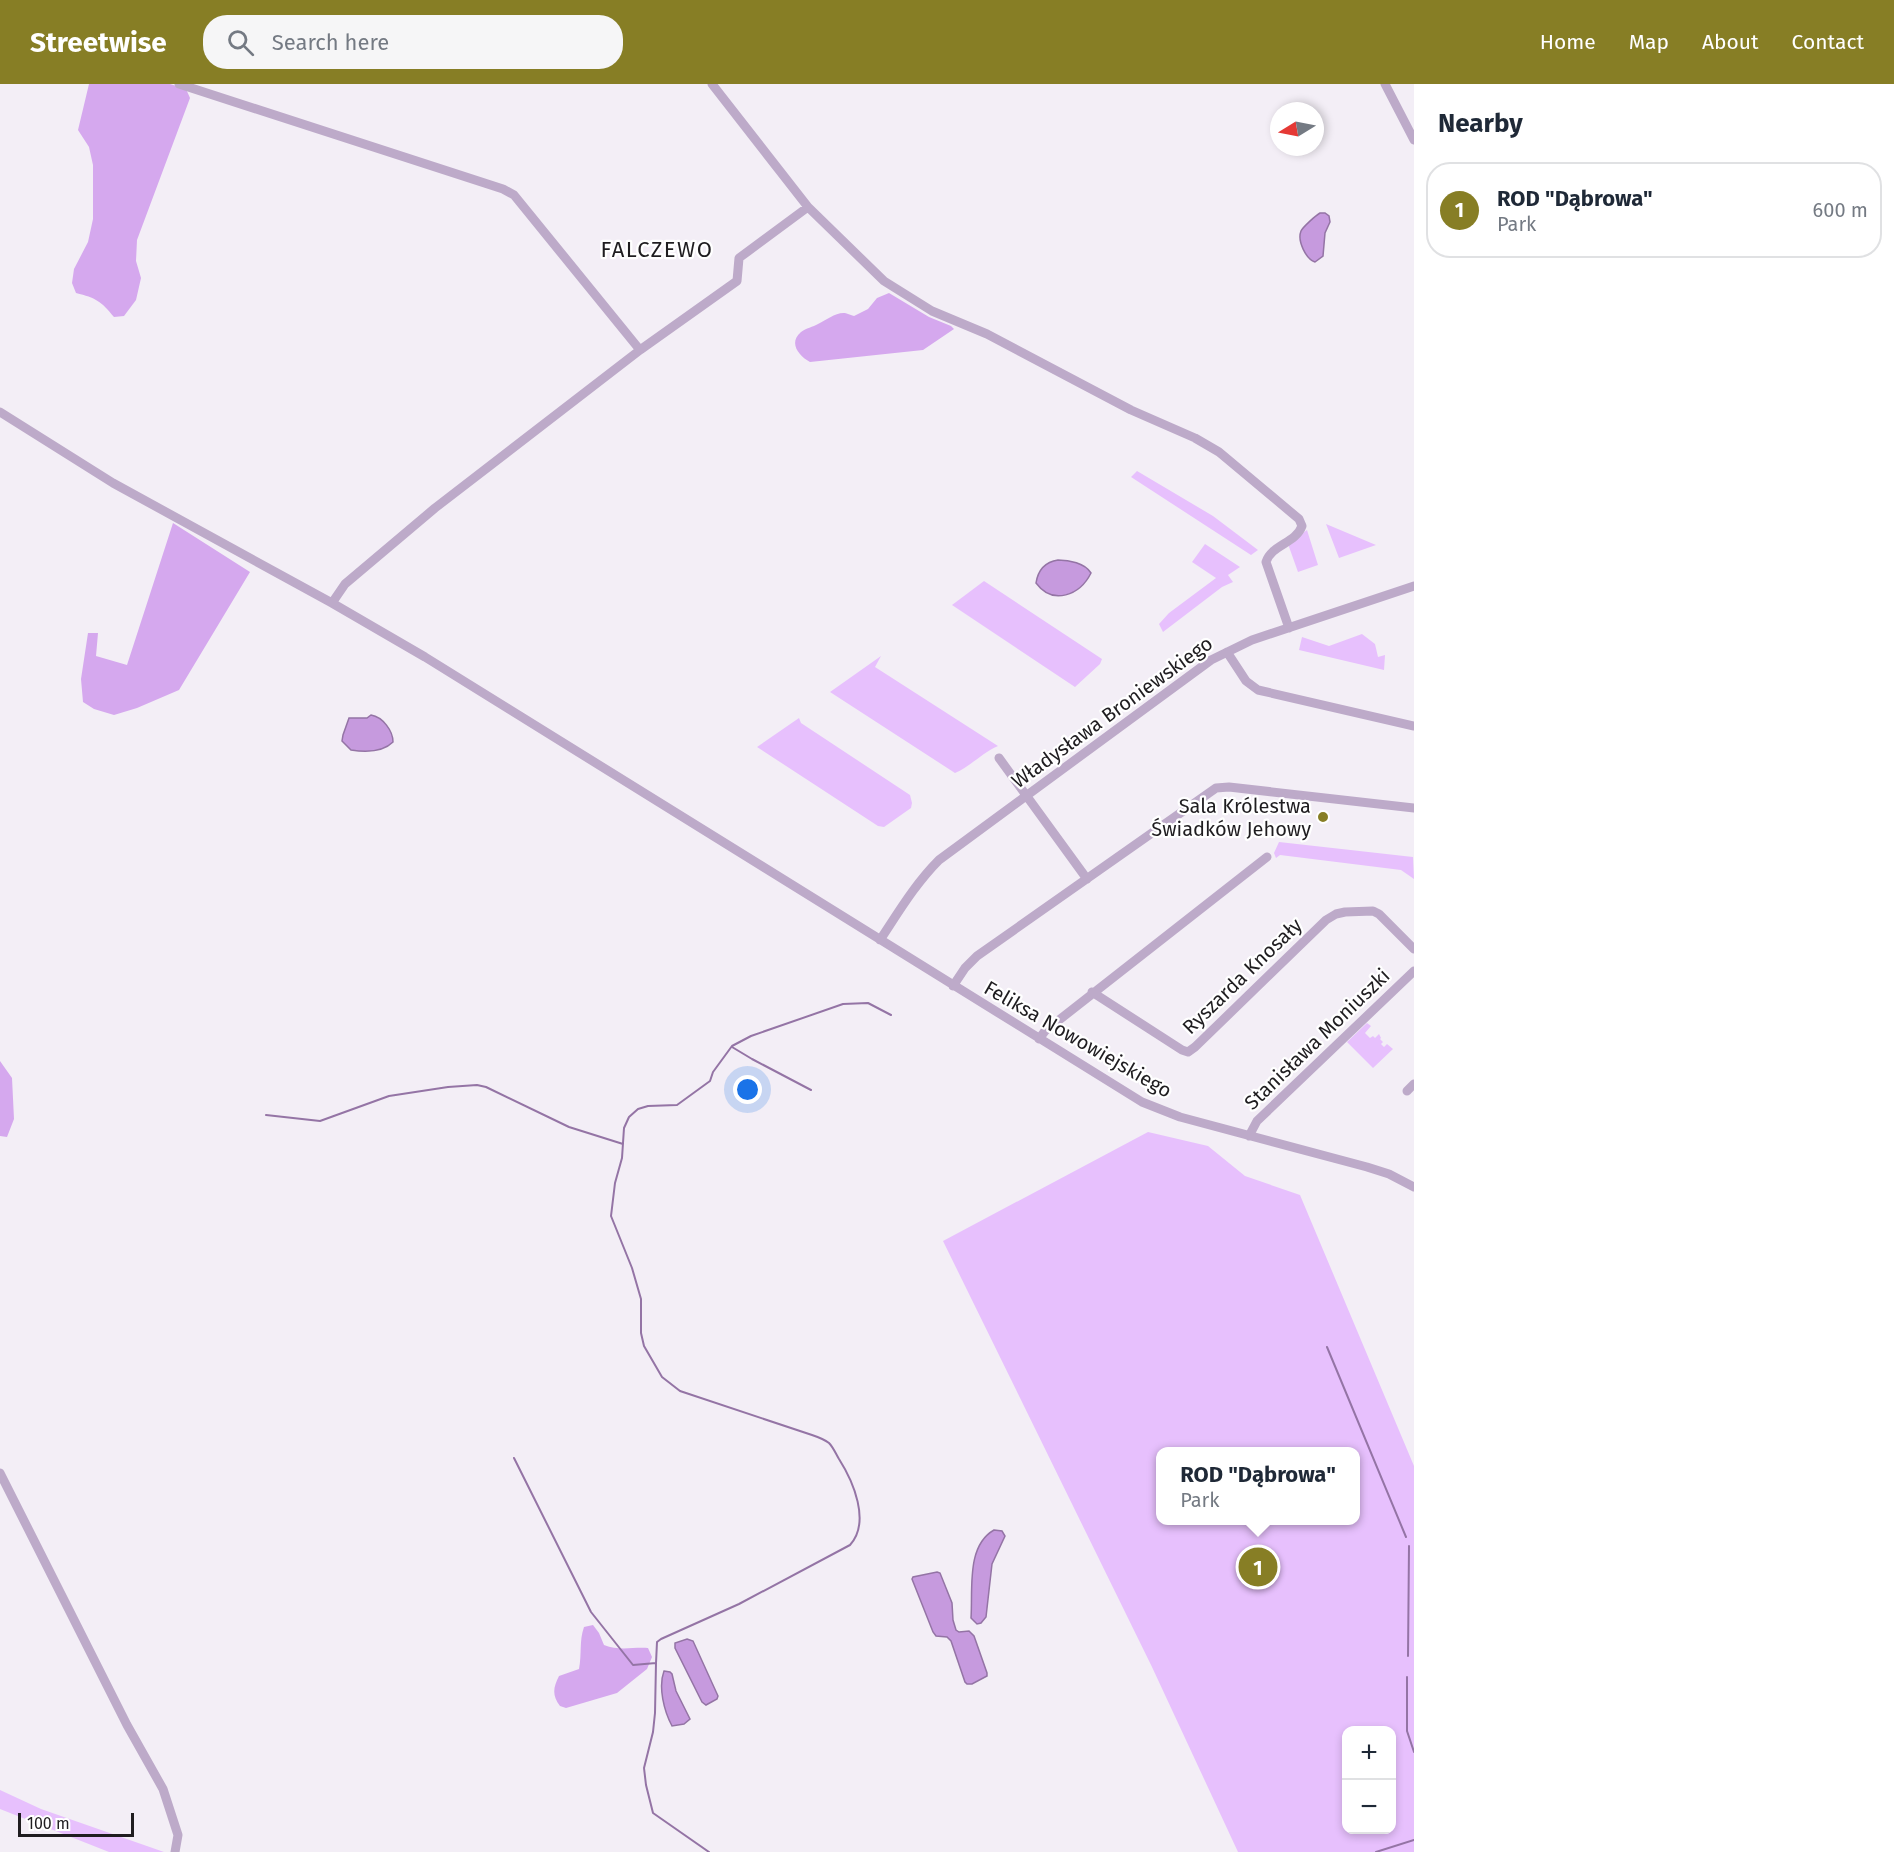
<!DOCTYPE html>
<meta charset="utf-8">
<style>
:root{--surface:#fff;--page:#f6f6f7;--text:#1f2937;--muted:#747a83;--line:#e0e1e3;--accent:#877e25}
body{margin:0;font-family:"Fira Sans",sans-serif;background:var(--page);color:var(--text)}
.controls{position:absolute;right:18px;bottom:18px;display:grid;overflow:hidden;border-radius:12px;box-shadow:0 3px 9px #0003}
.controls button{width:54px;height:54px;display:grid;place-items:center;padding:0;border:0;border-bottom:2px solid var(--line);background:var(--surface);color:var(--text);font:30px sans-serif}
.compass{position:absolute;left:1270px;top:18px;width:54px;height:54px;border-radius:50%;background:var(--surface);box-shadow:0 3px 9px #0003;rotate:260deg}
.scale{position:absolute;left:18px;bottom:15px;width:116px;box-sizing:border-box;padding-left:6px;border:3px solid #1f1d20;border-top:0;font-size:16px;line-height:21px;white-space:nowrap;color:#1f1d20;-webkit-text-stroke:4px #fff;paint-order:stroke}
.you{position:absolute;left:748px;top:1006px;width:21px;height:21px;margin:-15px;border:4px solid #fff;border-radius:50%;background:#1a73e8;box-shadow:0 0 0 9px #1a73e833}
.badge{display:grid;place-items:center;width:39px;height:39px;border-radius:50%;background:var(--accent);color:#fff;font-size:20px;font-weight:700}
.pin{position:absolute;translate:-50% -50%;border:3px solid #fff;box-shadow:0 2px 6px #0006}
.popup{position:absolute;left:1156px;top:1363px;width:204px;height:78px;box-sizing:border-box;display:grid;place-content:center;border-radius:12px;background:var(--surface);filter:drop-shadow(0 2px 4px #0005);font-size:20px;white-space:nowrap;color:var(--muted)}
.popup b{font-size:22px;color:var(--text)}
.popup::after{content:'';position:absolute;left:50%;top:100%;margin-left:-12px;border:12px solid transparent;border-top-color:var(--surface)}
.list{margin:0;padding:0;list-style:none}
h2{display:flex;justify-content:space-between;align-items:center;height:78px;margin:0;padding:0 24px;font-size:26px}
h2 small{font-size:20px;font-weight:400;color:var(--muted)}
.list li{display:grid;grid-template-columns:39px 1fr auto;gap:18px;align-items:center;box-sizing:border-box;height:96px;margin:0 12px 12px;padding:0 12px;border:2px solid var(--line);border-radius:24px}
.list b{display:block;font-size:22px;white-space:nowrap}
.list p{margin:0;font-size:20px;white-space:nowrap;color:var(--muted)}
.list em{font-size:20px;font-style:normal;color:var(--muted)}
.icon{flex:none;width:33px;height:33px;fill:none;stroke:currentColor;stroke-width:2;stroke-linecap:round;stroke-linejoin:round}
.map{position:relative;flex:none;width:1414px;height:1768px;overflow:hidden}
header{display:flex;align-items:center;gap:36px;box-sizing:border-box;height:84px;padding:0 30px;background:var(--accent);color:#fff}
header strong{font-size:28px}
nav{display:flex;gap:33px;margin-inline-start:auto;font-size:21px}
.search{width:420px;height:54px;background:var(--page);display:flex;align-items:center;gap:15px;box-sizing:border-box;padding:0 21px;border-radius:24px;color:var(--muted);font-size:22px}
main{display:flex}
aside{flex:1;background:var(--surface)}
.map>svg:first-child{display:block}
.green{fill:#e7c0fd;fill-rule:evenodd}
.forest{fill:#d5a8ee}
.water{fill:#c69ade;stroke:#9474a5;stroke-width:1.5}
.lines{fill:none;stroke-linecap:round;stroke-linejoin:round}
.stream{stroke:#9474a5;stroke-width:2}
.minor{stroke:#bdaac9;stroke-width:9}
.poi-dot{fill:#877e25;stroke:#fff;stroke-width:2}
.labels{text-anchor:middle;stroke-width:4.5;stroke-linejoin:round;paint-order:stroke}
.street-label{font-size:20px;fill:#1f1d20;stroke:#fff}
.poi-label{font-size:20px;fill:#1f1d20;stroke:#fff;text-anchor:end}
.quarter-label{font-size:22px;letter-spacing:1.5px;fill:#1f1d20;stroke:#fff}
</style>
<header>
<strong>Streetwise</strong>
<div class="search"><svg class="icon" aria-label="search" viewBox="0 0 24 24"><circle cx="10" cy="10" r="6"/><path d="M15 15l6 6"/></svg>Search here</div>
<nav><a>Home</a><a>Map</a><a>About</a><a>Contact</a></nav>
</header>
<main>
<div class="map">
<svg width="1414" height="1768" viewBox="0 0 1414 1768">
<rect width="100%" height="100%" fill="#f3eef6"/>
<path class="green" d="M1137,387L1213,432L1258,466L1251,471L1131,393Z
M1326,440L1376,461L1339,474Z
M1307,446L1318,481L1298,488L1288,460Z
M1205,460L1240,483L1228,491L1233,498L1222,503L1163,548L1159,540L1169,529L1216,494L1192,478Z
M984,497L1102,575L1100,580L1075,603L952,521Z
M1362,550L1375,560L1378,573L1385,571L1384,586L1299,566L1302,553L1329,562Z
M881,572L875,583L998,662C982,669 971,682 955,689L830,608Z
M799,634L801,639L910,711L912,719L911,724L884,743L878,742L757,663Z
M1279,758L1413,773L1414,795L1401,786L1280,771L1276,774L1274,769Z
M1367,939L1371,942L1365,949L1370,954L1373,952L1375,954L1379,950L1381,954L1380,955L1383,958L1381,960L1384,963L1387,960L1393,965L1373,984L1347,958Z
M1148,1048L1208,1062L1245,1092L1300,1111L1414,1382V1768H1238L1152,1583L943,1157ZM1160,1368H1356V1436H1160ZM1346,1646H1392V1746H1346Z
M0,1706L41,1725L164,1768H109L0,1725Z"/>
<path class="forest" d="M89,0H170L186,5L190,14L137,156L136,177L141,194L136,216L124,232L114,233C101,217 96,214 76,209L72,199L74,185L88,158L93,135V81L89,63L78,46Z
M889,209L929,233L951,242L954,245L923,266L810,278C799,272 788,259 801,248C806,244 813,243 818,240C826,236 836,228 845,229C846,229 853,232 854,232L868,225L877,214Z
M173,439L250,488L179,606L137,624L114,631L94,625L83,618L81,595L88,549H98L96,572L127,581Z
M0,977L12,994L14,1035L7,1053L0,1052Z
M593,1541L599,1549L604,1561C619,1567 632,1563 648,1564L652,1573L647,1585L617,1609L566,1624L560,1622C552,1611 553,1604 559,1592L579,1585C582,1570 579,1557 584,1543Z"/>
<path class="water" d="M1320,129H1325L1329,132L1330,138L1325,149L1323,172L1315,178C1306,175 1297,157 1301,147C1303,143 1315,132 1320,129Z
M1058,476C1069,476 1085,479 1091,489C1080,511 1053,522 1036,499C1038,486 1045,478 1058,476Z
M371,631C383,633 393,647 393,658C382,669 364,668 351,666L342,657L343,651L349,634H367Z
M994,1446L1002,1447L1005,1452L992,1480L986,1533L981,1539L977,1540L971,1534C973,1505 966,1462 994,1446Z
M937,1488L940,1489L952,1519L953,1536L956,1546L959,1548L969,1547L974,1552L987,1589V1592L972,1600H967L965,1598L951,1557L947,1553L936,1552L933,1548L912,1495L913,1493Z
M687,1555L693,1557L718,1612L717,1615L706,1621L702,1618L675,1564V1559Z
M664,1587L670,1588L672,1590L676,1607L690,1635L684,1640L672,1642C664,1627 658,1603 664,1587Z"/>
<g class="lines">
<path class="stream" d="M732,963L752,975L811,1006
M266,1031L320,1037L389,1012L448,1003L477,1001L486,1003L569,1043L623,1060
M1327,1263L1406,1453
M514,1374L591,1528L633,1581L656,1579L655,1629L653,1648L644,1684L646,1701L653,1729L709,1768
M1408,1572L1409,1462
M656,1579L657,1558L661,1555L739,1520L850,1461C871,1438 853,1397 839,1375C836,1370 833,1363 829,1359C824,1355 818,1353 812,1351L680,1307L662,1293L644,1262L641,1249V1215L632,1184L611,1132L615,1099L622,1074L624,1044L629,1033L638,1025L648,1022L677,1021L710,997L713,988L732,962L751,952L843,920L868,919L891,931
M1407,1593V1647L1414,1668
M1376,1768L1414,1756"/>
<path class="minor" d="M179,0L503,105L514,111L640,266
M712,0L808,123L884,197L932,227L987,250L1131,326L1195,354L1219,368L1299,435L1302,442C1296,459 1271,461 1266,478L1289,544
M1385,0L1414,56
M0,328L113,399L332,519L425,573L1142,1018L1180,1033L1367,1083L1389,1090L1414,1103
M332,519L345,500L435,424L640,266L737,197L739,174L808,123
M1227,568L1246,597L1258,606L1414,642
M999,674L1087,795
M880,856C898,829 915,800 939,776L1211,576L1252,556L1414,502
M953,902L965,884L977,872L1216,704L1229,703L1414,724
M1092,908L1182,966L1188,968L1195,963L1326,836L1336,830L1345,828L1373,827L1379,830L1414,865
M1039,955L1045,947L1267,773
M1407,1007L1414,1000
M1249,1052L1257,1037L1414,887
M0,1389L127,1641L163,1705L178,1751L175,1768"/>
</g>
<circle class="poi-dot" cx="1323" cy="733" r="6"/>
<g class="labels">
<g class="street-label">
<text transform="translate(1112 628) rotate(-36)" y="7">Władysława Broniewskiego</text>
<text transform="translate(1242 892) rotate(-44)" y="7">Ryszarda Knosały</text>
<text transform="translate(1078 955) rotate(30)" y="7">Feliksa Nowowiejskiego</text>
<text transform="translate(1317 955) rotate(-44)" y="7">Stanisława Moniuszki</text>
</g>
<g class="poi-label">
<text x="1311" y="729">Sala Królestwa<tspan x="1311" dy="23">Świadków Jehowy</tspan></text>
</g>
<g class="quarter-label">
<text x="657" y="173">FALCZEWO</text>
</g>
</g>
</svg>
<div class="controls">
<button>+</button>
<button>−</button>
</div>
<svg class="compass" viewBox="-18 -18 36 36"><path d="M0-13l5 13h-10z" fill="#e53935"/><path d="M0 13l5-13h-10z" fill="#747a83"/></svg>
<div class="scale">100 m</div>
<div class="you"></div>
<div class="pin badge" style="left:1258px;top:1483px">1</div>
<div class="popup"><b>ROD &quot;Dąbrowa&quot;</b>Park</div>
</div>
<aside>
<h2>Nearby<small></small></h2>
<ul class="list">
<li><span class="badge">1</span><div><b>ROD &quot;Dąbrowa&quot;</b><p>Park</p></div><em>600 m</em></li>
</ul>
</aside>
</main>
